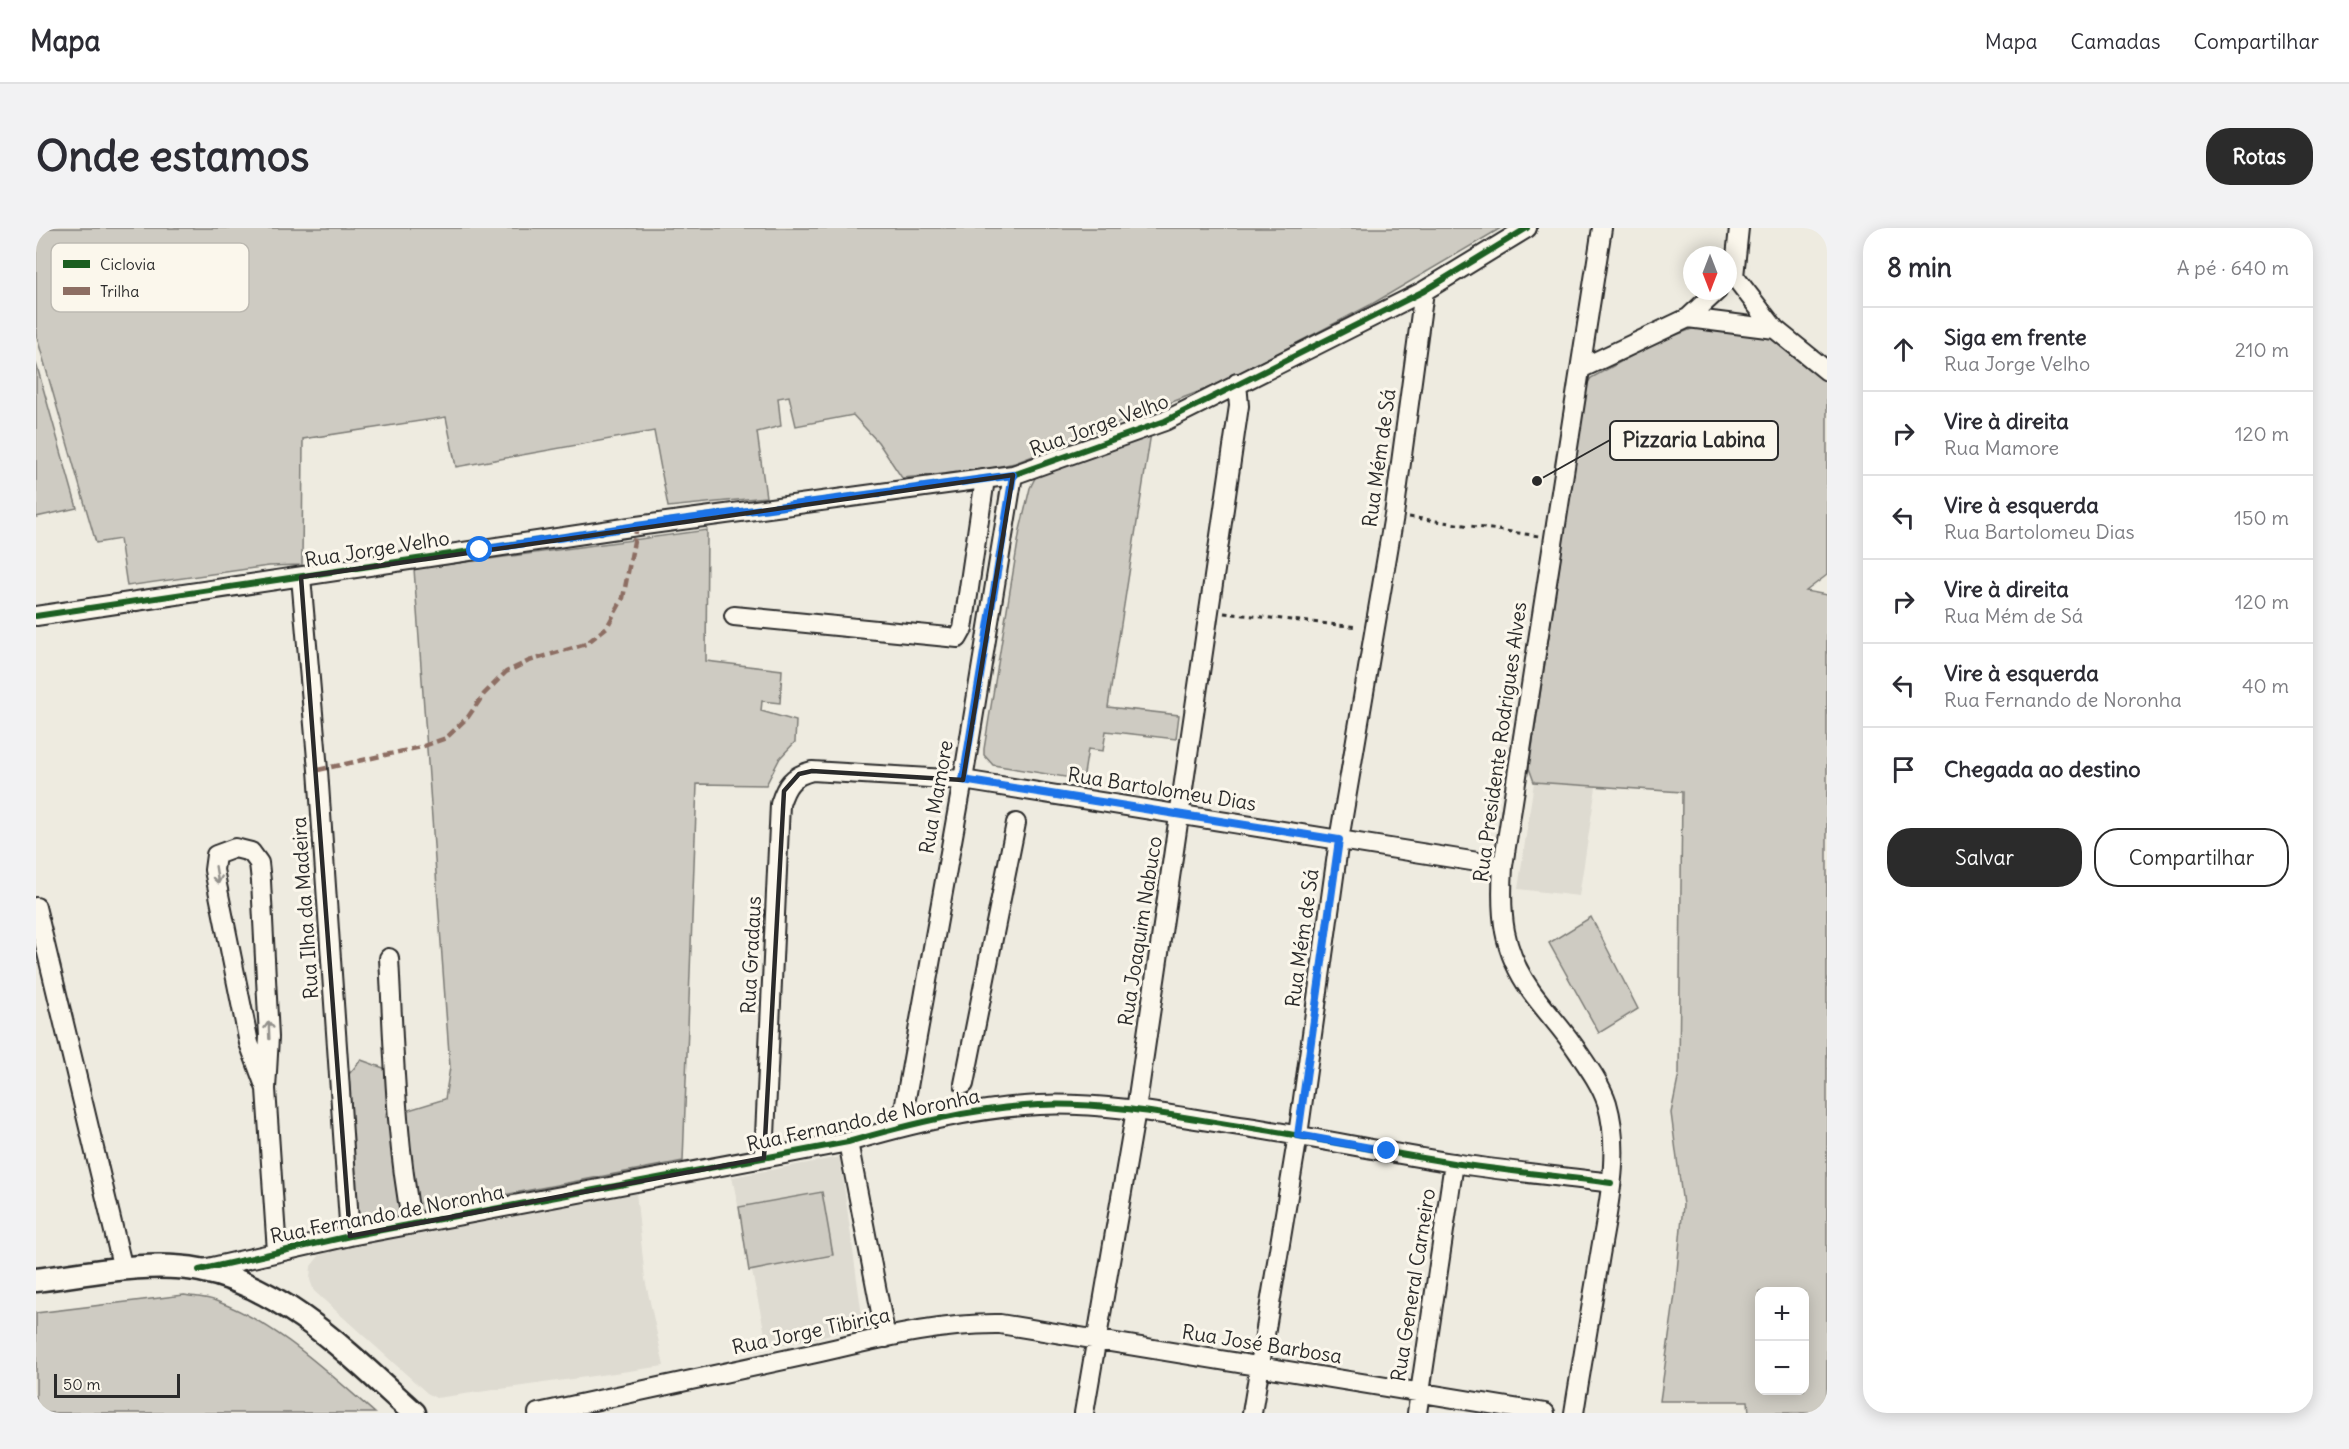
<!DOCTYPE html>
<html lang="pt">
<meta charset="utf-8">
<style>
:root{--surface:#fff;--page:#f2f2f3;--text:#2b2b33;--muted:#7c7c81;--line:#e1e1e2;--accent:#2b2b2b}
body{margin:0;font-family:Delius,sans-serif;background:var(--page);color:var(--text)}
.controls{position:absolute;right:18px;bottom:18px;display:grid;overflow:hidden;border-radius:12px;box-shadow:0 3px 15px #0003}
.controls button{width:54px;height:54px;display:grid;place-items:center;padding:0;border:0;border-bottom:2px solid var(--line);background:var(--surface);color:var(--text);font:30px sans-serif}
.compass{position:absolute;left:1647px;top:18px;width:54px;height:54px;border-radius:50%;background:var(--surface);box-shadow:0 3px 15px #0003;rotate:180deg}
.scale{position:absolute;left:18px;bottom:15px;width:126px;box-sizing:border-box;padding-left:6px;border:3px solid #2b2b2b;border-top:0;font-size:16px;line-height:21px;white-space:nowrap;color:#2b2b2b;-webkit-text-stroke:4px #fbf7ec;paint-order:stroke}
.stop{position:absolute;width:18px;height:18px;margin:-14px;border:4px solid #1a73e8;border-radius:50%;background:#fff}
.stop.end{background:#1a73e8;border-color:#fff;box-shadow:0 2px 6px #0008}
.list{margin:0;padding:0;list-style:none}
h2{display:flex;justify-content:space-between;align-items:center;height:78px;margin:0;padding:0 24px;font-size:26px}
h2 small{font-size:20px;font-weight:400;color:var(--muted)}
.list li{display:grid;grid-template-columns:39px 1fr auto;gap:18px;align-items:center;box-sizing:border-box;height:84px;padding:0 24px;border-top:2px solid var(--line)}
.list b{display:block;font-size:22px;white-space:nowrap}
.list p{margin:0;font-size:20px;white-space:nowrap;color:var(--muted)}
.list em{font-size:20px;font-style:normal;color:var(--muted)}
.actions{display:flex;gap:12px;padding:18px 24px}
.actions a{flex:1;padding:14px 0;border:2px solid var(--accent);border-radius:24px;text-align:center;font-size:21px;color:var(--accent)}
.actions .main{background:var(--accent);color:#fff}
.icon{flex:none;width:33px;height:33px;fill:none;stroke:currentColor;stroke-width:2;stroke-linecap:round;stroke-linejoin:round}
.map{position:relative;flex:none;width:1791px;height:1185px;overflow:hidden;border-radius:24px}
header{display:flex;align-items:center;gap:36px;box-sizing:border-box;height:84px;padding:0 30px;background:var(--surface);border-bottom:2px solid var(--line)}
header strong{font-size:28px}
nav{display:flex;gap:33px;margin-inline-start:auto;font-size:21px}
.intro{display:flex;align-items:center;justify-content:space-between;box-sizing:border-box;height:144px;padding:0 36px}
h1{margin:0;font-size:42px}
.button{padding:15px 27px;border-radius:24px;background:var(--accent);color:#fff;font-size:21px;font-weight:700}
main{display:flex;gap:36px;padding:0 36px}
aside{flex:1;background:var(--surface);border-radius:24px;box-shadow:0 3px 15px #0003}
.map>svg:first-child{display:block}
.built{fill:#dedbd1}
.green{fill:#cecbc2;stroke:#7c7b76;stroke-width:1.5;fill-rule:evenodd}
.lines{fill:none;stroke-linecap:round;stroke-linejoin:round}
.minor-casing{stroke:#2b2b2b;stroke-width:22}
.major-casing{stroke:#2b2b2b;stroke-width:27}
.path{stroke:#2b2b2b;stroke-width:3;stroke-dasharray:4.5 4.5;stroke-linecap:butt}
.minor{stroke:#fbf7ec;stroke-width:18}
.major{stroke:#fbf7ec;stroke-width:22}
.quiet{stroke:#8d6e63;stroke-width:4.5;stroke-dasharray:9 4.5;stroke-linecap:butt}
.cycleway-casing{stroke:#fbf7ec;stroke-width:10}
.cycleway{stroke:#1b5e20;stroke-width:6}
.oneway{stroke:#93918c}
.route{stroke:#1a73e8;stroke-width:8}
.marked{fill:none;stroke:#2b2b2b;stroke-width:4.5;stroke-linejoin:round}
.labels{text-anchor:middle;stroke-width:6;stroke-linejoin:round;paint-order:stroke}
.street-label{font-size:20px;fill:#2b2b2b;stroke:#fbf7ec}
.key{fill:#fbf7ec;stroke:#bdbab2;stroke-width:1.5}
.key-label{font-size:16px;fill:#2b2b2b}
.leader{fill:none;stroke:#2b2b2b;stroke-width:2}
.callout-dot{fill:#2b2b2b;stroke:#fbf7ec;stroke-width:2}
.callout{fill:#fbf7ec;stroke:#2b2b2b;stroke-width:2}
.callout-label{font-size:21px;text-anchor:middle;font-weight:bold;fill:#2b2b2b}
</style>
<header>
<strong>Mapa</strong>
<nav><a>Mapa</a><a>Camadas</a><a>Compartilhar</a></nav>
</header>
<div class="intro"><h1>Onde estamos</h1><a class="button">Rotas</a></div>
<main>
<div class="map">
<svg width="1791" height="1185" viewBox="0 0 1791 1185">
<rect width="100%" height="100%" fill="#eeebe0"/>
<filter id="ink" filterUnits="userSpaceOnUse"><feTurbulence type="fractalNoise" baseFrequency=".0167" numOctaves="2"/><feDisplacementMap in="SourceGraphic" scale="12" xChannelSelector="R" yChannelSelector="G"/><feConvolveMatrix kernelMatrix="1 2 1 2 8 2 1 2 1" color-interpolation-filters="sRGB"/></filter>
<g filter="url(#ink)">
<path class="built" d="M1498,554L1560,559L1543,668L1482,661Z
M804,929L827,1095L819,1101L732,1120L696,949Z
M600,964L609,1051L628,1138L400,1170L391,1165L278,1063L274,1052L275,1038L283,1028L294,1022Z"/>
<path class="green" d="M0,0H1465L1336,76L1180,157L979,235L941,243L866,250L842,214L817,187L760,198L753,168L742,170L745,198L721,204L730,269L632,279L618,203L420,239L410,189L267,211L266,337L233,338L91,358L84,311L60,315L0,106Z
M1661,99L1739,101L1791,144V347L1770,363L1791,367V1185H1713L1712,1173H1624L1639,1066L1647,977L1635,885L1643,846L1646,564L1498,554L1493,540L1551,156L1555,150L1619,115ZM1724,1064H1768V1162H1724Z
M0,135L41,280L0,289Z
M1115,205L1072,479L1143,487L1140,511L1070,503L1067,523L1052,521L1047,552L957,537L948,527V521L984,302L994,260L1000,248Z
M671,302L670,433L746,442L744,475L726,473L725,483L760,493L759,514L744,530L730,557L661,556L647,933L321,995L313,846L325,832L356,843L350,889L409,871L414,839L378,341Z
M1555,689L1602,781L1563,805L1513,715Z
M786,964L797,1027L713,1043L703,979Z
M148,1067C158,1069 170,1069 180,1073C241,1095 291,1144 339,1185H0V1085Z"/>
<g class="lines">
<defs>
<path id="minor" d="M1698,48L1739,101L1791,143
M1698,48L1703,0
M1652,90L1739,101
M1544,141L1652,90L1681,63
M265,349L282,542L314,1008
M0,388L601,298L977,247L1129,193L1388,63L1491,0
M698,388L922,410L927,401L949,251
M0,679L87,1041
M353,730C358,819 359,909 376,996
M928,856L980,595
M230,861L213,815L178,642L180,627L199,620L215,624L223,635L225,653L233,809L230,861L241,1024
M865,898L927,552L977,247
M812,914L850,1110
M728,930L744,576C750,557 756,548 776,543L927,552L1467,638
M163,1042L314,1008L812,914C874,896 938,880 1003,877C1073,874 1143,889 1211,899C1280,910 1348,924 1417,935C1469,943 1523,948 1575,955
M502,1185C592,1166 681,1146 771,1127C834,1113 899,1095 964,1096L1509,1185
M1048,1185L1100,882L1203,178L1201,155
M1216,1185L1262,907L1303,612L1358,287L1388,63
M1381,1185L1418,935
M1538,1185C1546,1134 1555,1083 1563,1033C1571,982 1586,926 1571,875C1565,857 1553,840 1542,824C1528,802 1510,784 1495,763C1466,722 1464,687 1467,638L1566,0"/>
<path id="major" d="M0,1052C52,1046 111,1032 164,1042C248,1058 317,1130 378,1185"/>
</defs>
<use href="#minor" class="minor-casing"/>
<use href="#major" class="major-casing"/>
<path class="path" d="M1373,289L1503,308
M1188,385L1322,399"/>
<use href="#minor" class="minor"/>
<use href="#major" class="major"/>
<path class="quiet" d="M282,542L385,519L410,510L432,489L448,466L470,444L493,433L550,416L571,399L587,370L601,298"/>
<defs>
<path id="cycleway" d="M0,388L601,298L977,247L1129,193L1388,63L1491,0
M163,1042L314,1008L812,914C874,896 938,880 1003,877C1073,874 1143,889 1211,899C1280,910 1348,924 1417,935C1469,943 1523,948 1575,955"/>
</defs>
<use href="#cycleway" class="cycleway-casing"/>
<use href="#cycleway" class="cycleway"/>
</g>
<defs><path id="oneway-shaft" d="M-6 0H5M1.5-3L5.5 0L1.5 3" fill="none" stroke-width="1.6" stroke-linecap="round" stroke-linejoin="round" transform="scale(1.5)"/></defs>
<g class="oneway">
<use href="#oneway-shaft" transform="translate(181 647) rotate(81)"/>
<use href="#oneway-shaft" transform="translate(233 802) rotate(-92)"/>
</g>
</g>
<g class="lines" filter="url(#ink)">
<path class="route" d="M444,322L601,298L977,247L927,552L1303,612L1262,907L1351,923"/>
</g>
<path class="marked" d="M977,247L927,552L776,543L763,546L748,563L728,930L314,1008L265,349Z"/>
<g class="labels">
<g class="street-label">
<text transform="translate(1063 197) rotate(-20)" y="7">Rua Jorge Velho</text>
<text transform="translate(1343 230) rotate(-82)" y="7">Rua Mém de Sá</text>
<text transform="translate(341 321) rotate(-9)" y="7">Rua Jorge Velho</text>
<text transform="translate(1464 514) rotate(-82)" y="7">Rua Presidente Rodrigues Alves</text>
<text transform="translate(1126 561) rotate(9)" y="7">Rua Bartolomeu Dias</text>
<text transform="translate(900 569) rotate(-80)" y="7">Rua Mamore</text>
<text transform="translate(269 680) rotate(-94)" y="7">Rua Ilha da Madeira</text>
<text transform="translate(1104 703) rotate(-81)" y="7">Rua Joaquim Nabuco</text>
<text transform="translate(1266 710) rotate(-82)" y="7">Rua Mém de Sá</text>
<text transform="translate(715 727) rotate(-87)" y="7">Rua Gradaus</text>
<text transform="translate(827 892) rotate(-12)" y="7">Rua Fernando de Noronha</text>
<text transform="translate(351 986) rotate(-11)" y="7">Rua Fernando de Noronha</text>
<text transform="translate(1377 1057) rotate(-81)" y="7">Rua General Carneiro</text>
<text transform="translate(775 1103) rotate(-12)" y="7">Rua Jorge Tibiriça</text>
<text transform="translate(1226 1116) rotate(9)" y="7">Rua José Barbosa</text>
</g>
</g>
<rect x="15" y="15" width="198" height="69" rx="9" class="key"/>
<rect x="27" y="32" width="27" height="8" fill="#1b5e20"/>
<rect x="27" y="59" width="27" height="8" fill="#8d6e63"/>
<g class="key-label">
<text x="64" y="42">Ciclovia</text>
<text x="64" y="69">Trilha</text>
</g>
<path class="leader" d="M1501 253L1574 212"/>
<circle class="callout-dot" cx="1501" cy="253" r="6"/>
<rect class="callout" x="1574" y="193" width="168" height="39" rx="6"/>
<g class="callout-label">
<text x="1658" y="219">Pizzaria Labina</text>
</g>
</svg>
<div class="controls">
<button>+</button>
<button>−</button>
</div>
<svg class="compass" viewBox="-18 -18 36 36"><path d="M0-13l5 13h-10z" fill="#e53935"/><path d="M0 13l5-13h-10z" fill="#7c7c81"/></svg>
<div class="scale">50 m</div>
<div class="stop" style="left:444px;top:322px"></div>
<div class="stop end" style="left:1351px;top:923px"></div>
</div>
<aside>
<h2>8 min<small>A pé · 640 m</small></h2>
<ul class="list">
<li><svg class="icon" aria-label="ahead" viewBox="0 0 24 24"><path d="M12 20V5M6 11l6-6 6 6"/></svg><div><b>Siga em frente</b><p>Rua Jorge Velho</p></div><em>210 m</em></li>
<li><svg class="icon" aria-label="right" viewBox="0 0 24 24"><path d="M7 20v-9h11M14 6l5 5-5 5"/></svg><div><b>Vire à direita</b><p>Rua Mamore</p></div><em>120 m</em></li>
<li><svg class="icon" aria-label="left" viewBox="0 0 24 24"><path d="M17 20v-9H6M10 6l-5 5 5 5"/></svg><div><b>Vire à esquerda</b><p>Rua Bartolomeu Dias</p></div><em>150 m</em></li>
<li><svg class="icon" aria-label="right" viewBox="0 0 24 24"><path d="M7 20v-9h11M14 6l5 5-5 5"/></svg><div><b>Vire à direita</b><p>Rua Mém de Sá</p></div><em>120 m</em></li>
<li><svg class="icon" aria-label="left" viewBox="0 0 24 24"><path d="M17 20v-9H6M10 6l-5 5 5 5"/></svg><div><b>Vire à esquerda</b><p>Rua Fernando de Noronha</p></div><em>40 m</em></li>
<li><svg class="icon" aria-label="arrive" viewBox="0 0 24 24"><path d="M6 21V4h12l-3 4 3 4H6"/></svg><div><b>Chegada ao destino</b></div></li>
</ul>
<div class="actions"><a class="main">Salvar</a><a>Compartilhar</a></div>
</aside>
</main>
